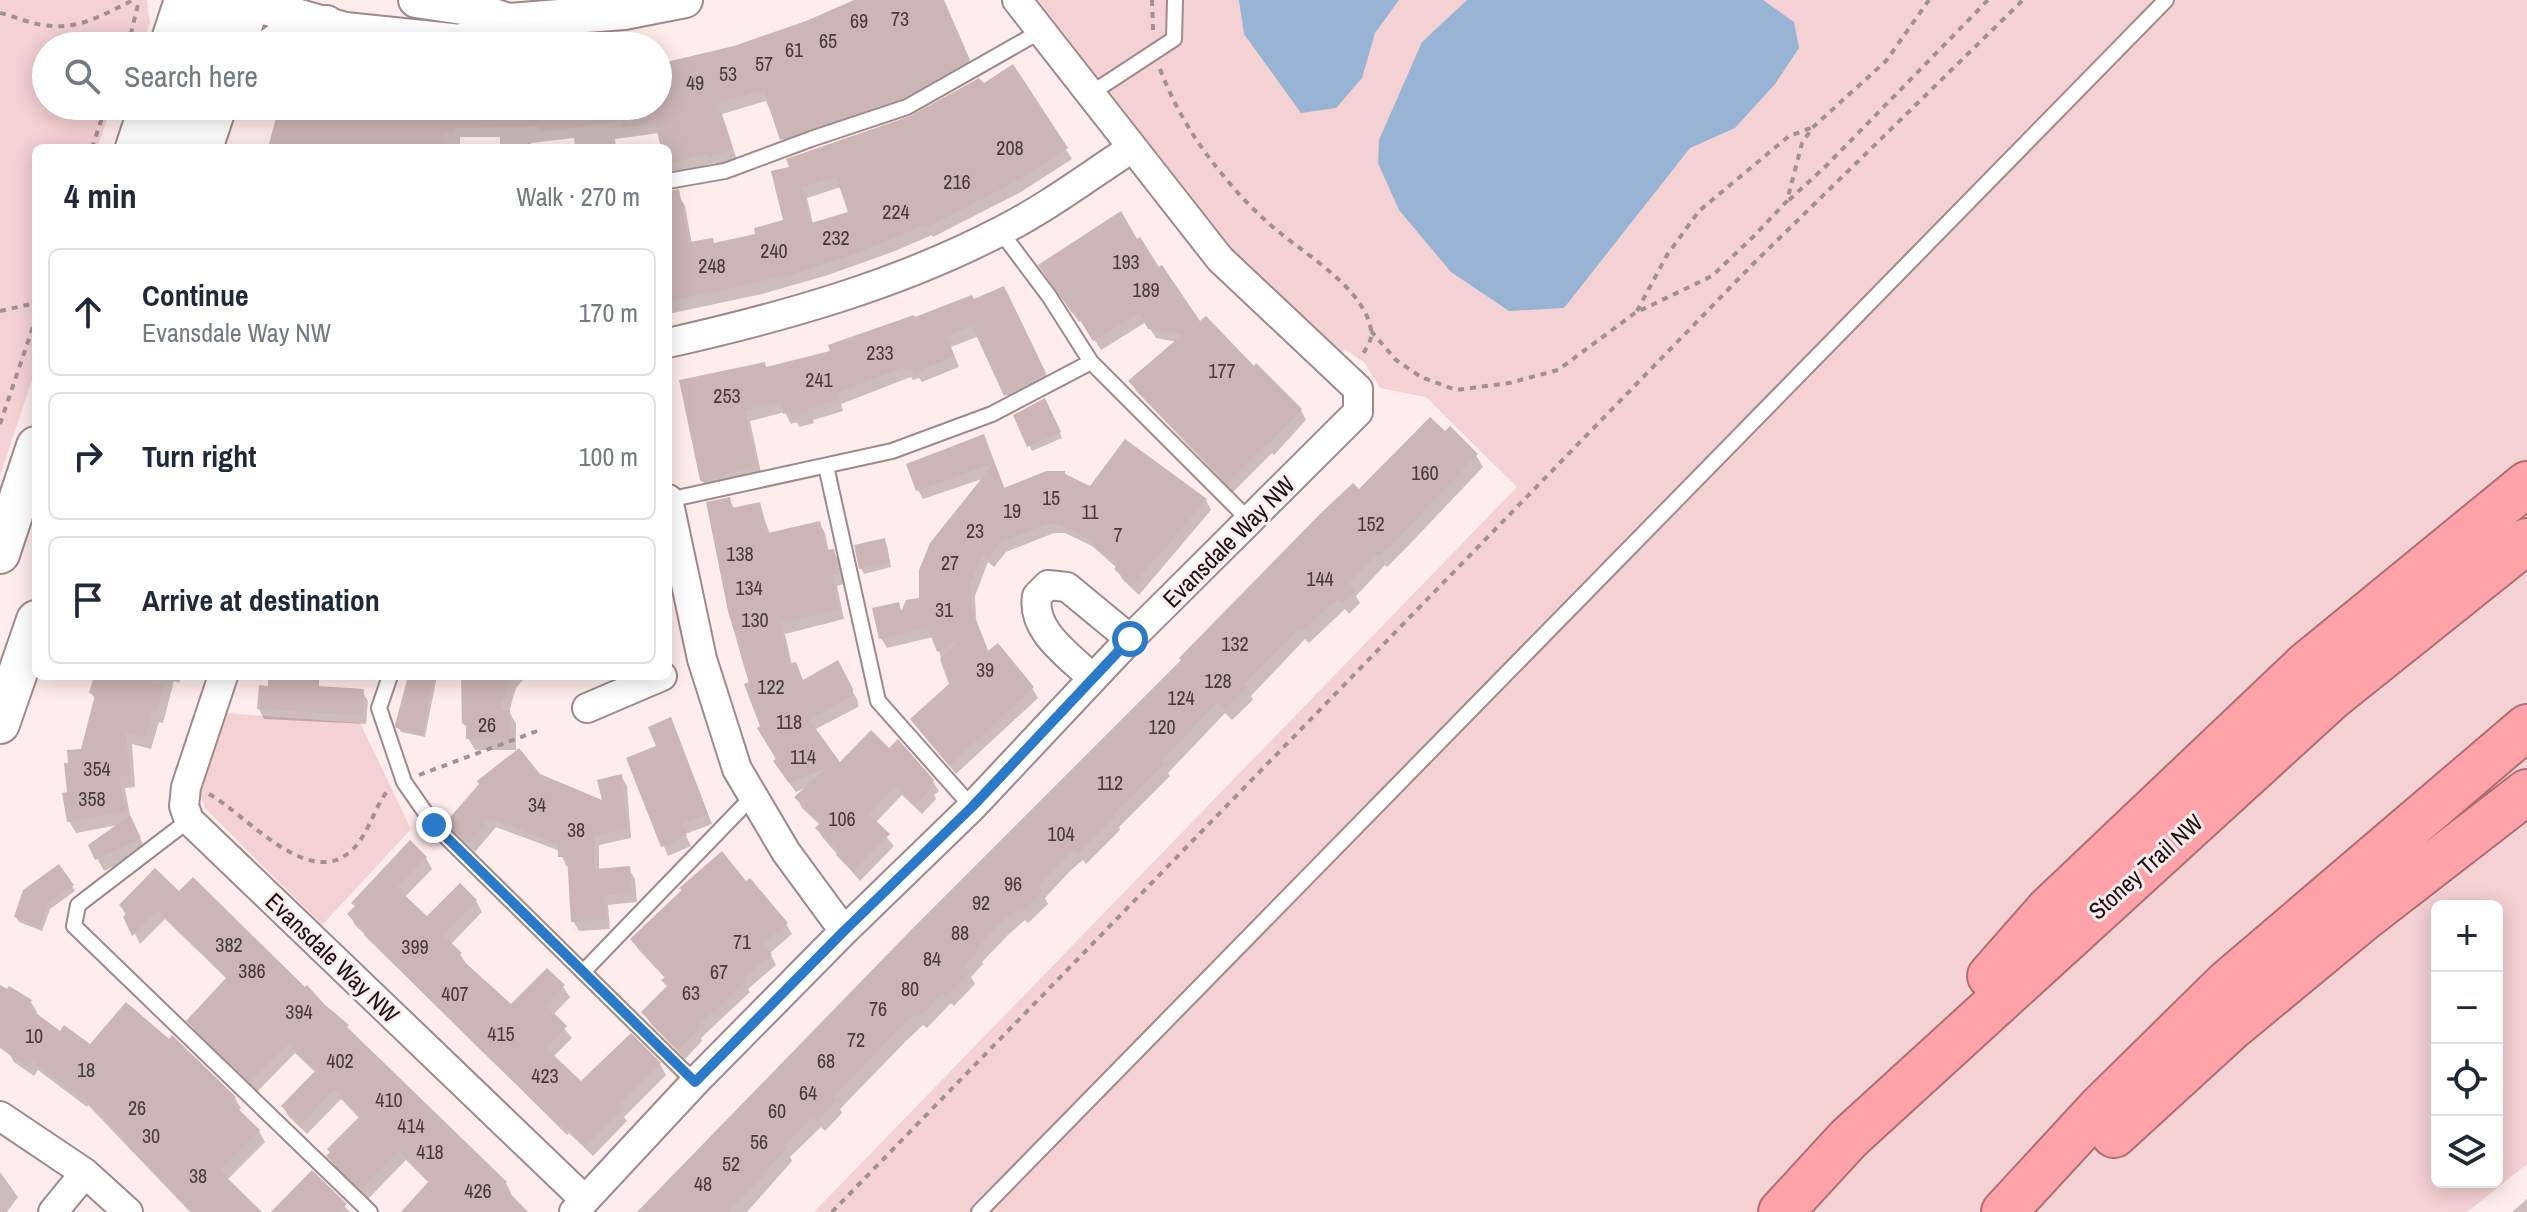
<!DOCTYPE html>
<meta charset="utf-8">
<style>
:root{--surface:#fff;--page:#f6f6f7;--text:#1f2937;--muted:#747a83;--line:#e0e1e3}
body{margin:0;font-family:"Archivo Narrow",sans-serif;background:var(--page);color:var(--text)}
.controls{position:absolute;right:24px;bottom:24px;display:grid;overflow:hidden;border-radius:12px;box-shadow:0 4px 20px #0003}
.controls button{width:72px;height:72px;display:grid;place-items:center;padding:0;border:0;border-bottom:2px solid var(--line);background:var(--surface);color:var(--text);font:40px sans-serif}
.stop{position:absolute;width:24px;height:24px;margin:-18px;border:6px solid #2a7ac9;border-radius:50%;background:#fff}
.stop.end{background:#2a7ac9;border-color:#fff;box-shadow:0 2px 8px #0008}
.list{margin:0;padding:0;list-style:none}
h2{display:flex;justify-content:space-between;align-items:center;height:104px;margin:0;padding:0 32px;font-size:34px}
h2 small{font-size:26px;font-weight:400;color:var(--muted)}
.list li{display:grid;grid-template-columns:52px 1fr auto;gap:24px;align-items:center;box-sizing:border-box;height:128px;margin:0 16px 16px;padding:0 16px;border:2px solid var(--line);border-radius:12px}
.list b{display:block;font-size:30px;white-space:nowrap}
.list p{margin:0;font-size:26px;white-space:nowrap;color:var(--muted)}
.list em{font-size:26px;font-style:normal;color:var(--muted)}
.icon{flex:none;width:44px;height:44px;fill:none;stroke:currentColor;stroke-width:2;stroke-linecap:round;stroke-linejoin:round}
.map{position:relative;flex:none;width:2527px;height:1212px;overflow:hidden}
.search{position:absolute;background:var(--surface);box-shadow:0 4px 20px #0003;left:32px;top:32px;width:640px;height:88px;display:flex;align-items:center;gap:20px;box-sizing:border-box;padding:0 28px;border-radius:44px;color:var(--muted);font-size:30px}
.panel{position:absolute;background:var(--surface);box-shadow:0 4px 20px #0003;left:32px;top:144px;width:640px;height:536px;border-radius:12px}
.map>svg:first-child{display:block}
.green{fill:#f4d1d2;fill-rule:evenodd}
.water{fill:#97b4d4}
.shadow{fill:#0003;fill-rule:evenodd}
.building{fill:#ccb5b6;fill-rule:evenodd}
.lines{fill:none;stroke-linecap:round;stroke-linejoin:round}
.service-casing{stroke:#9f898a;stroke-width:18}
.minor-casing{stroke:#9f898a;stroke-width:32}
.tertiary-casing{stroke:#9f898a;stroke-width:38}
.secondary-casing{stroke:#9f898a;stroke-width:42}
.motorway-casing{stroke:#ad6f74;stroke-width:48}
.path{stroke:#a09192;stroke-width:4;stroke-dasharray:6 6;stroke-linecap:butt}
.service{stroke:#fff;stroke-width:14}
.minor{stroke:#fff;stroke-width:28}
.tertiary{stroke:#fff;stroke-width:34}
.secondary{stroke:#fff;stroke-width:38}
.motorway{stroke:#fda2a8;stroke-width:44}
.route{stroke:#2a7ac9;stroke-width:10}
.labels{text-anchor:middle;stroke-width:6;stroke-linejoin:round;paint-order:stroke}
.number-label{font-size:20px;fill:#463a3b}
.street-label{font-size:24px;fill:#191112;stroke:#ffecec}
</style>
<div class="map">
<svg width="2527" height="1212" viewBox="0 0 2527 1212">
<rect width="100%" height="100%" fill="#ffecec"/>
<path class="green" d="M0,0H147L150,23L141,46H46V106H112L97,148H36V368L0,476Z
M1038,0H2527V1164L2467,1212H814L1517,487L1426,397L1380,388L1364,362L1345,349L1342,352L1285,303L1235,253ZM2437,906H2497V1182H2437Z
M225,713L360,723L411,829L322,925L205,808L200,793L202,786Z"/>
<path class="water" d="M1239,0H1399L1375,33L1362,78L1336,108L1301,113L1244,34Z
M1467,0H1763L1794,22L1799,48L1775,84L1735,128L1690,148L1564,308L1509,311L1451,272L1399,210L1378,163L1379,140L1422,42Z"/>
<path class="shadow" d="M863,0H942L974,70L909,108L787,149L766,101L722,114L737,160L717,167L715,163L674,174L668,164V148H664L659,133L615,139L616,148H575L574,138L531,143V148H500V137H460V145L432,143L387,148H272L281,106H658V66L735,48Z
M1013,67L1072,159L1021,192L933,237L932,235L895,251L828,275L762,294L668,314V198L679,196L685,206L692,244L715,245L758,236L786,222L792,168L984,86ZM841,187L850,213L813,224L807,198Z
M1137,241L1200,324L1301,410L1306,420L1274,455L1272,453L1233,492L1136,391L1131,382L1177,342L1156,338L1146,322L1101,350L1082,320L1079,322L1046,275Z
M1009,299L1051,385L1012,406L979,336L951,347L959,367L922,382L919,378L913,380L911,377L841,404L843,411L813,420L814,423L799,427L797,422L791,424L785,412L750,421L762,477L710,492L701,479L767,369L833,353L973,301Z
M1047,405L1062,438L1032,451L1015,415Z
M988,446L1005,490L1066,477L1091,489L1206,500L1211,510L1139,595L1122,579L1117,568L1092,546L1065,533H1054L1006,552L994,567L988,562L975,596L976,619L989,653L1032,688L1038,698L956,774L913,720L952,685L933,637L887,648L881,638L898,604L903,613L921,599L985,478L923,499L918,490Z
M1476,455L1483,467L1408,546L1387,567L1385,565L1356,596L1360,603L1349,614L1345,609L1309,643L1305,639L1251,696L1253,700L1232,720L1225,713L1168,773L1170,776L1119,827L1120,830L1086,864L1083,860L1071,870L1045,898L1048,904L1028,923L1025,920L1008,935L982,962L983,964L971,977L975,984L954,1006L951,1003L927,1028L923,1025L905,1042L840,1109L842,1113L825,1131L821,1127L790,1157L792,1161L747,1212H639L1359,492Z
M729,499L735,510L759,505L770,534L819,523L825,533L829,552L833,551L839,561L844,584L837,586L844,619L785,634L792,665L795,664L804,682L837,663L858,701V707L814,730L840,765L889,751L933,781L939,791L934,795L936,799L922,814L902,795L875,823L894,846L860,881L823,838L817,828L820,825L802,808L797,798L808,787L796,792L781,772L762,727L741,656L708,504Z
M887,546L891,567L864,574L861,568Z
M96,676H182L179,683L174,681L163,723L159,722L151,749L132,744L135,787L125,788L131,821L146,850L104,871L90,845L118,825L76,833L69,821V793L96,700L91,693Z
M410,676H437L425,737L401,732L398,727Z
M464,676H526L516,688L509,712L516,723V750H475L468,738Z
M362,691L368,701L366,724L264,719L259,709Z
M675,729L712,824L685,834L691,846L668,856L628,759L659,747Z
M539,776L605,803L621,776L627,786L631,838L599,845V871L629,869L635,879L637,902L608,905L610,929L579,931L573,921L570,866H566L560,851L496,827L475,852L454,833L448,823Z
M722,854L746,884L786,924L792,934L770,953L776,965L748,989L750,992L701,1038L702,1041L685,1059L650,1023L644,1013L668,988L666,979L638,949L632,939L683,893L680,889Z
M426,858L432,869L404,898L427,918L460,886L476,901L482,912L450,945L460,954L467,965L511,1007L563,987L570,997L553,1015L572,1038L553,1057L581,1084L660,1064L666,1075L624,1117L627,1121L593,1156L569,1133L567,1135L355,925L349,914Z
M72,886L75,891L50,909L42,931L19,922L16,917Z
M179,894L347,1027L352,1034L506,1183L511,1193L509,1196L525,1212H404L430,1184L406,1160L368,1199L334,1166L329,1156L360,1119L341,1099L307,1134L289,1117L283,1107L316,1073L295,1053L257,1092L195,1031L189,1021L227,979L165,919L140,944L121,906Z
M0,987L31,1002L37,1012L35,1015L60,1034L235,1098L241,1108L238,1111L259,1131L265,1142L227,1180L260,1212H190L88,1105L87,1107L38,1070L34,1076L14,1062L10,1055L0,1048Z
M0,1172L18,1197L7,1212H0Z
M312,1173L350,1212H271Z
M2527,1199V1212H2512Z"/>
<path class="building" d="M854,0H944L970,60L903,98L780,140L764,92L760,94L759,91L718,103L733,150L709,157L708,153L668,164V148H661L655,123L622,128L621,121L539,132V126L455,128V135L445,134L443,148H268L279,106H658V64L734,46L806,21Z
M1013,64L1068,148L1015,182L925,228L924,225L855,254L794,274L672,301L668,279V191L679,189L689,242L713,238L714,243L755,234L754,228L783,220L771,171L789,167L786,159L910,116L979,78L984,83ZM836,177L848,212L811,223L802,187Z
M1121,211L1137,239L1140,237L1159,267L1162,265L1200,321L1206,316L1254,366L1256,363L1302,409L1267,446L1265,445L1227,483L1128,381L1183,334L1148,329L1139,313L1093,341L1075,312L1072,313L1038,265Z
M1004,286L1046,373L1004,396L972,326L947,336L954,356L914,373L912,368L905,370L904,367L836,393L838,400L808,409L809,412L791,417L790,412L783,414L780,401L745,410L757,466L725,474V477L702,482L700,480L679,380L765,362L766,367L830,351L828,345L914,315L915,317L972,295L974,299Z
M1045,398L1061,432L1027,447L1013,415Z
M1430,417L1445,431L1450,426L1478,454L1402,534L1379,556L1377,554L1349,584L1355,590L1342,603L1337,599L1301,632L1298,629L1244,684L1248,687L1225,709L1217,702L1162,761L1165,763L1113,814L1115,817L1078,853L1075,849L1065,858L1038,887L1042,891L1021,913L1017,909L1001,923L976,949L978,951L964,965L970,971L946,996L943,993L919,1018L915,1014L898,1030L833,1097L837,1100L817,1121L813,1117L784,1145L787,1148L763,1173L765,1175L728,1212H637L914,927L1181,660L1179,658L1321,513L1353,483L1359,489Z
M984,434L1004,488L1046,471H1065V474L1090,486L1125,439L1207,499L1132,586L1114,569L1117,565L1084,536L1058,524H1047L1001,542L988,558L983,554L970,585L971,608L988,651L998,643L1034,687L949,766L910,719L949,684L940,659L959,640L937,652L928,628L879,639L872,608L899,602L901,612L906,600L919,598V570L930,543L994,463L916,491L906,464Z
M730,497L732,508L760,502L768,533L820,521L827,550L834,549L840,574L832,576L840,609L780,623L790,664L796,662L803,680L838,660L853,689V696L810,719L813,725L840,762L871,730L889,748L898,739L934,780L929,785L932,788L915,805L896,786L869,814L890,834L853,872L836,855L839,852L815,828L820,823L794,797L828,767L789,783L773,761L776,759L757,728L760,726L744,684L749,682L728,611L706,502Z
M885,538L890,562L859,569L854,545Z
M94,676H152L150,682L164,686L156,712L152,711L145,738L126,733L130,776L119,777L126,811L67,822L62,793L67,792L64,763H68L67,750L81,749L95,695L89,693Z
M268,676H319V686L364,689L362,715L257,709L259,685L268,686Z
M408,676H434L423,733L396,728L395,725Z
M461,676H510L500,710H510V739H466V726L462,723Z
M671,717L708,814L682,824L687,836L661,847L626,758L656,746L648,727Z
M519,748L540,774L602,800L597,780L622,774L627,828L594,836V869L630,866L632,893L604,895L605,919L571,922L567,857H558V844L490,818L468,843L446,822L479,784L477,781Z
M130,815L141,838L95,860L88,845Z
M410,840L427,857L397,888L427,916L460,883L477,900L443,935L462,953L458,956L511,1004L547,968L565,985L546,1005L567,1026L546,1048L581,1081L631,1033L661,1063L618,1106L622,1109L586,1146L562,1124L560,1126L493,1062L364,935L366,933L347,914L355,906L351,903Z
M722,851L746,881L750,878L788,923L763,944L772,954L744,978L746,981L696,1028L698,1030L678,1050L641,1012L667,986L661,980L665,977L630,939L684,888L678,889Z
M59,864L74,885L47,904L40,926L14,917L23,890Z
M155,868L179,891L193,877L305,987L307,985L324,1004L349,1025L347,1027L507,1182L503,1186L528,1212H401L429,1181L399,1151L361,1190L326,1156L330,1152L327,1149L360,1116L334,1090L300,1125L281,1106L316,1070L289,1044L250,1082L186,1021L227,977L158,910L132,936L123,917L127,913L119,905Z
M0,985L7,989L9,986L32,1000L28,1007L60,1031L64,1025L90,1044L126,1002L169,1039L172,1035L236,1097L231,1102L260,1130L220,1171L262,1212H193L126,1144L128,1142L81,1096L80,1098L32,1061L27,1067L0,1047Z
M312,1170L347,1204L339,1212H271Z"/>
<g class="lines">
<defs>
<path id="service" d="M1090,94L1174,39L1175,0
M668,181L725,171L811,139L907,107L1041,31
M1001,232L1049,296L1091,362L1251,522
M826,466L878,701L972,807
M668,500L892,451L992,414L1091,362
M390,676L379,708L404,782L434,825L695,1082
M189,820L78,905L74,926L370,1212
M583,972L753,796
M979,1212L2166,0"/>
<path id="minor" d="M668,343C783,317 898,285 1003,230C1048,207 1089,176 1132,148
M668,499L702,659L737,769L786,852L844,931
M223,676L186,787L184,806L189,820L585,1200
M1092,678C1069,655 1031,631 1037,596L1048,585L1067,587L1130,639
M587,708L662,676
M0,1116L85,1173L128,1212
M53,1212L85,1173
M574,1212L695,1082L844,931L972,807L1130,639L1358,412V389L1220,259L1017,0"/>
<path id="tertiary" d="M240,0L345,30L461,42L508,21L624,12L685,0
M416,0L469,8L508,21"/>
<path id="secondary" d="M169,46L184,0
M200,46L211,0
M236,46L251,0
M273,46L293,32L326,25
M135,148L149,106
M174,148L184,106
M203,148L217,106
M0,554L36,446
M0,724L36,620"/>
<path id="motorway" d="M1990,976L2048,910L2307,664L2527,484
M2114,1135L2231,1028L2364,918L2527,792
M1781,1212L1849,1138L2332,697L2527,541
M2004,1212L2101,1107L2227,983L2527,727"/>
</defs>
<use href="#service" class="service-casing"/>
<use href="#minor" class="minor-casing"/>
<use href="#tertiary" class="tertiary-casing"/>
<use href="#secondary" class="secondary-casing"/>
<use href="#motorway" class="motorway-casing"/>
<path class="path" d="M1152,0L1153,30
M0,13C14,16 28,23 43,25C77,31 103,15 133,0
M128,46L139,0
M1160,69C1176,111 1198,146 1227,180C1238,194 1252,208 1265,220C1295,249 1364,285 1371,330C1373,340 1366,349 1360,358
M92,148L106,106
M1789,200L1826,166L1988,0
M0,311L36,303
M1637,311L1667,255L1699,211L1789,136L1811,128
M1371,331L1396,360L1421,377L1456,390L1509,383L1558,370L1635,313L1712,276L1754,236L1787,201L1802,143L1812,128L1886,61L1929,0
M0,424L36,318
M419,775L537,731
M209,794C246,814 311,894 354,848C370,831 374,807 389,789
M832,1212L1753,264L2023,0"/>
<use href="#service" class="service"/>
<use href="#minor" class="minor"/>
<use href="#tertiary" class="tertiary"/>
<use href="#secondary" class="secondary"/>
<use href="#motorway" class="motorway"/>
</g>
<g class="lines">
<path class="route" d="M434,825L695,1082L844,931L972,807L1130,639"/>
</g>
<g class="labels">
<g class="number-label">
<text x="900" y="26">73</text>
<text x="859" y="28">69</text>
<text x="828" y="48">65</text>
<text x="794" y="57">61</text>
<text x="764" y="71">57</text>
<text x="728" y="81">53</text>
<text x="695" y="90">49</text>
<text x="1010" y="155">208</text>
<text x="957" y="189">216</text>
<text x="896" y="219">224</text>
<text x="836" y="245">232</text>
<text x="774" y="258">240</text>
<text x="1126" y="269">193</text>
<text x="712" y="273">248</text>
<text x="1146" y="297">189</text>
<text x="880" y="360">233</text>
<text x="1222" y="378">177</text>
<text x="819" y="387">241</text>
<text x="727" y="403">253</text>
<text x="1425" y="480">160</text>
<text x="1051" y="505">15</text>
<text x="1012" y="518">19</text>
<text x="1090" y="519">11</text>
<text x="1371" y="531">152</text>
<text x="975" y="538">23</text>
<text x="1118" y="542">7</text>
<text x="740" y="561">138</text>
<text x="950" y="570">27</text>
<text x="1320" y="586">144</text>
<text x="749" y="595">134</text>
<text x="944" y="617">31</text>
<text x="755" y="627">130</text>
<text x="1235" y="651">132</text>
<text x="985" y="677">39</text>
<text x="1218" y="688">128</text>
<text x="771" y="694">122</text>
<text x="1181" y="705">124</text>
<text x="789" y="729">118</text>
<text x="487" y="732">26</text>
<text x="1162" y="734">120</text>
<text x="803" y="764">114</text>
<text x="97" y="776">354</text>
<text x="1110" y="790">112</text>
<text x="92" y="806">358</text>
<text x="537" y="812">34</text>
<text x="842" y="826">106</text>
<text x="576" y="837">38</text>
<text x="1061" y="841">104</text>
<text x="1013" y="891">96</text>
<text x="981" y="910">92</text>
<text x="960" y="940">88</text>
<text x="742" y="949">71</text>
<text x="229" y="952">382</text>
<text x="415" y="954">399</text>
<text x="932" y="966">84</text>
<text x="252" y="978">386</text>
<text x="719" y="979">67</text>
<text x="910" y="996">80</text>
<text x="691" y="1000">63</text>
<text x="455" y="1001">407</text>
<text x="878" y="1016">76</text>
<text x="299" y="1019">394</text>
<text x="501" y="1041">415</text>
<text x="34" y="1043">10</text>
<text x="856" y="1047">72</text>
<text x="340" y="1068">402</text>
<text x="826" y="1068">68</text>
<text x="86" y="1077">18</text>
<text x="545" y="1083">423</text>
<text x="808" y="1100">64</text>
<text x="389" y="1107">410</text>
<text x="137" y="1115">26</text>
<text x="777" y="1118">60</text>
<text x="411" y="1133">414</text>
<text x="151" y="1143">30</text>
<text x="759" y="1149">56</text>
<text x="430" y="1159">418</text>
<text x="731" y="1171">52</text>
<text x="198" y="1183">38</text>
<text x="703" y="1191">48</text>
<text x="478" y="1198">426</text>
</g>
<g class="street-label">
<text transform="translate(1229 542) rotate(-45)" y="8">Evansdale Way NW</text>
<text transform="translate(2146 867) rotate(-42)" y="8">Stoney Trail NW</text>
<text transform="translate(332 958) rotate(44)" y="8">Evansdale Way NW</text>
</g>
</g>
</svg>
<div class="controls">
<button>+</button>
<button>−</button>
<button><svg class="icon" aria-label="locate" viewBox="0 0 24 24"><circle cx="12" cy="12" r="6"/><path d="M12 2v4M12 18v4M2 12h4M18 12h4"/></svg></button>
<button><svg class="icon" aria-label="layers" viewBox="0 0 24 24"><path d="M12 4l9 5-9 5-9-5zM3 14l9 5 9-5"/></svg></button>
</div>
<div class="stop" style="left:1130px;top:639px"></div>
<div class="stop end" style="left:434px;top:825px"></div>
<div class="search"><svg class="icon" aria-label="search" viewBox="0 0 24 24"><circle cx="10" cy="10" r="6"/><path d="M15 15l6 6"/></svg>Search here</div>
<section class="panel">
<h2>4 min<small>Walk · 270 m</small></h2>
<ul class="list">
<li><svg class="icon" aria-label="ahead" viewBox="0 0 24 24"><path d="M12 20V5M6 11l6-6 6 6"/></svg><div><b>Continue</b><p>Evansdale Way NW</p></div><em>170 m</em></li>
<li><svg class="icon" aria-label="right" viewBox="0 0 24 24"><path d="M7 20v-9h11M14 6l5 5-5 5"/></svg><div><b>Turn right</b></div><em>100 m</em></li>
<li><svg class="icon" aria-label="arrive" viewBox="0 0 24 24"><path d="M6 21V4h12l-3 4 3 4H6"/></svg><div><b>Arrive at destination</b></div></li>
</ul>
</section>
</div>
